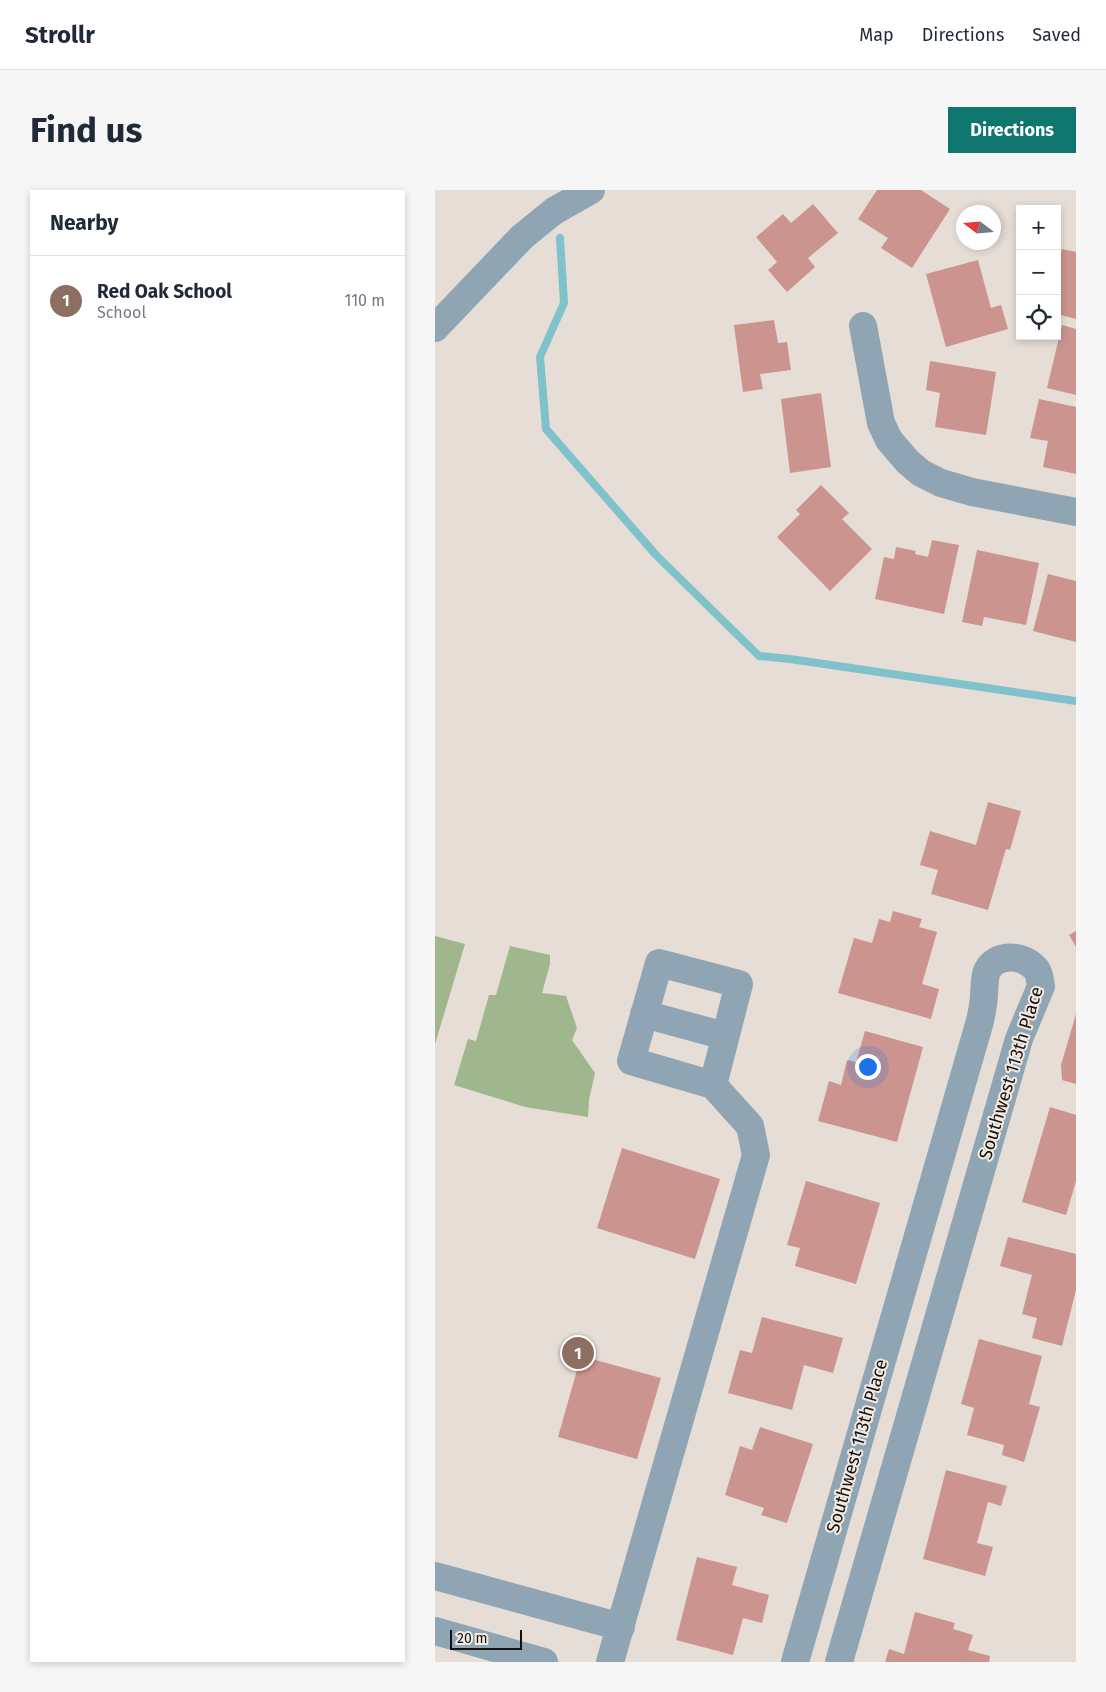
<!DOCTYPE html>
<meta charset="utf-8">
<style>
:root{--surface:#fff;--page:#f6f6f7;--text:#1f2937;--muted:#747a83;--line:#e0e1e3;--accent:#0f766e}
body{margin:0;font-family:"Fira Sans",sans-serif;background:var(--page);color:var(--text)}
.controls{position:absolute;right:15px;top:15px;display:grid;overflow:hidden;border-radius:0px;box-shadow:0 2px 8px #0003}
.controls button{width:45px;height:45px;display:grid;place-items:center;padding:0;border:0;border-bottom:1px solid var(--line);background:var(--surface);color:var(--text);font:25px sans-serif}
.compass{position:absolute;left:521px;top:15px;width:45px;height:45px;border-radius:50%;background:var(--surface);box-shadow:0 2px 8px #0003;rotate:286deg}
.scale{position:absolute;left:15px;bottom:12px;width:72px;box-sizing:border-box;padding-left:5px;border:2px solid #14110e;border-top:0;font-size:14px;line-height:18px;white-space:nowrap;color:#14110e;-webkit-text-stroke:4px #f3eae3;paint-order:stroke}
.you{position:absolute;left:432px;top:876px;width:18px;height:18px;margin:-12px;border:4px solid #fff;border-radius:50%;background:#1a73e8;box-shadow:0 0 0 8px #1a73e833}
.badge{display:grid;place-items:center;width:32px;height:32px;border-radius:50%;background:var(--accent);color:#fff;font-size:16px;font-weight:700}
.pin{position:absolute;translate:-50% -50%;border:2px solid #fff;box-shadow:0 1px 5px #0006}
.list{margin:0;padding:0;list-style:none}
h2{display:flex;justify-content:space-between;align-items:center;height:65px;margin:0;padding:0 20px;font-size:21px}
h2 small{font-size:16px;font-weight:400;color:var(--muted)}
.list li{display:grid;grid-template-columns:32px 1fr auto;gap:15px;align-items:center;box-sizing:border-box;height:90px;padding:0 20px;border-top:1px solid var(--line)}
.list b{display:block;font-size:19px;white-space:nowrap}
.list p{margin:0;font-size:16px;white-space:nowrap;color:var(--muted)}
.list em{font-size:16px;font-style:normal;color:var(--muted)}
.icon{flex:none;width:28px;height:28px;fill:none;stroke:currentColor;stroke-width:2;stroke-linecap:round;stroke-linejoin:round}
.map{position:relative;flex:none;width:641px;height:1472px;overflow:hidden;border-radius:0px}
header{display:flex;align-items:center;gap:30px;box-sizing:border-box;height:70px;padding:0 25px;background:var(--surface);border-bottom:1px solid var(--line)}
header strong{font-size:24px}
nav{display:flex;gap:28px;margin-inline-start:auto;font-size:18px}
.intro{display:flex;align-items:center;justify-content:space-between;box-sizing:border-box;height:120px;padding:0 30px}
h1{margin:0;font-size:35px}
.button{padding:12px 22px;border-radius:0px;background:var(--accent);color:#fff;font-size:18px;font-weight:700}
main{display:flex;gap:30px;padding:0 30px}
aside{flex:1;background:var(--surface);border-radius:0px;box-shadow:0 2px 8px #0003}
.map>svg:first-child{display:block}
.green{fill:#a0b68d}
.lines{fill:none;stroke-linecap:round;stroke-linejoin:round}
.stream{stroke:#80c2cc;stroke-width:8}
.building{fill:#cc948f}
.minor{stroke:#90a5b3;stroke-width:28}
.labels{text-anchor:middle;stroke-width:4;stroke-linejoin:round;paint-order:stroke}
.street-label{font-size:18px;fill:#14110e;stroke:#f3eae3}
</style>
<header>
<strong>Strollr</strong>
<nav><a>Map</a><a>Directions</a><a>Saved</a></nav>
</header>
<div class="intro"><h1>Find us</h1><a class="button">Directions</a></div>
<main>
<aside>
<h2>Nearby<small></small></h2>
<ul class="list">
<li><span class="badge" style="background:#8d6e63">1</span><div><b>Red Oak School</b><p>School</p></div><em>110 m</em></li>
</ul>
</aside>
<div class="map">
<svg width="641" height="1472" viewBox="0 0 641 1472">
<rect width="100%" height="100%" fill="#e6ddd6"/>
<path class="green" d="M0,746L30,754L0,854Z
M75,756L115,765V774L107,803L131,806L142,838L137,850L160,883L154,910L153,927L90,917L19,895L33,849L41,851L54,805H61Z"/>
<g class="lines">
<path class="stream" d="M125,48L129,113L105,167L111,239L221,365L324,466L355,469L641,511"/>
</g>
<path class="building" d="M442,0H486L515,19L477,78L446,58L453,48L423,29Z
M378,14L403,43L373,68L380,77L352,102L333,80L342,72L321,47L348,24L356,33Z
M627,59L641,62V129L622,124V72H624Z
M543,70L556,118L566,115L573,139L511,157L491,84Z
M339,130L343,153L352,152L356,180L325,184L328,199L308,202L299,135Z
M627,135L641,139V205L612,198Z
M495,171L561,182L551,245L500,237L505,203L491,200Z
M386,203L396,277L355,283L346,209Z
M604,209L641,217V284L608,277L613,251L595,248Z
M386,295L414,323L407,329L437,359L395,401L342,347L365,324L361,320Z
M497,350L524,355L509,424L440,409L449,367L459,369L461,357L481,361L480,364L493,367Z
M542,360L604,373L591,435L549,427L547,436L527,432Z
M613,384L641,391V452L598,441Z
M553,612L586,621L575,660L571,659L553,720L496,704L503,680L485,675L495,641L541,655Z
M458,721L487,729L484,737L502,742L487,794L504,799L496,829L403,803L419,748L437,753L444,729L455,732Z
M641,741V757L634,745Z
M641,824V894L627,890L626,875Z
M430,841L488,857L462,952L383,931L394,891L406,895L412,870L421,872Z
M615,917L641,925V991L631,1025L587,1012Z
M187,958L285,989L260,1069L162,1038Z
M371,991L445,1013L421,1094L360,1076L365,1058L352,1055Z
M573,1047L641,1064V1100L627,1156L597,1148L602,1128L587,1124L597,1085L565,1076Z
M327,1127L408,1148L398,1183L369,1175L357,1220L293,1203L305,1160L317,1163Z
M544,1149L607,1166L594,1214L605,1217L589,1272L567,1265L569,1255L532,1245L539,1218L526,1214Z
M146,1166L226,1188L202,1269L123,1247Z
M325,1237L378,1254L352,1333L326,1325L329,1318L290,1305L305,1256L317,1260Z
M511,1280L572,1296L566,1316L553,1312L542,1353L558,1357L550,1386L488,1369Z
M262,1367L302,1377L297,1395L334,1405L327,1433L308,1428L298,1465L241,1450Z
M480,1422L520,1433L518,1439L538,1445L533,1460L555,1466L554,1472H450L454,1459L469,1464Z"/>
<g class="lines">
<path class="minor" d="M428,136L446,233L454,250L473,272L486,283L506,293L537,302L641,322
M0,138L87,47L119,21L156,0
M209,824L290,846
M0,1386L186,1437
M0,1441L109,1472
M175,1472L321,965L315,936L278,895L196,871L224,773L304,794L278,895
M360,1472L545,831C547,822 549,813 549,804C550,796 549,788 552,781C561,763 587,764 600,778C604,782 605,790 606,796L584,849L404,1472"/>
</g>
<g class="labels">
<g class="street-label">
<text transform="translate(576 883) rotate(-73)" y="6">Southwest 113th Place</text>
<text transform="translate(422 1256) rotate(-74)" y="6">Southwest 113th Place</text>
</g>
</g>
</svg>
<div class="controls">
<button>+</button>
<button>−</button>
<button><svg class="icon" aria-label="locate" viewBox="0 0 24 24"><circle cx="12" cy="12" r="6"/><path d="M12 2v4M12 18v4M2 12h4M18 12h4"/></svg></button>
</div>
<svg class="compass" viewBox="-18 -18 36 36"><path d="M0-13l5 13h-10z" fill="#e53935"/><path d="M0 13l5-13h-10z" fill="#747a83"/></svg>
<div class="scale">20 m</div>
<div class="you"></div>
<div class="pin badge" style="left:143px;top:1163px;background:#8d6e63">1</div>
</div>
</main>
